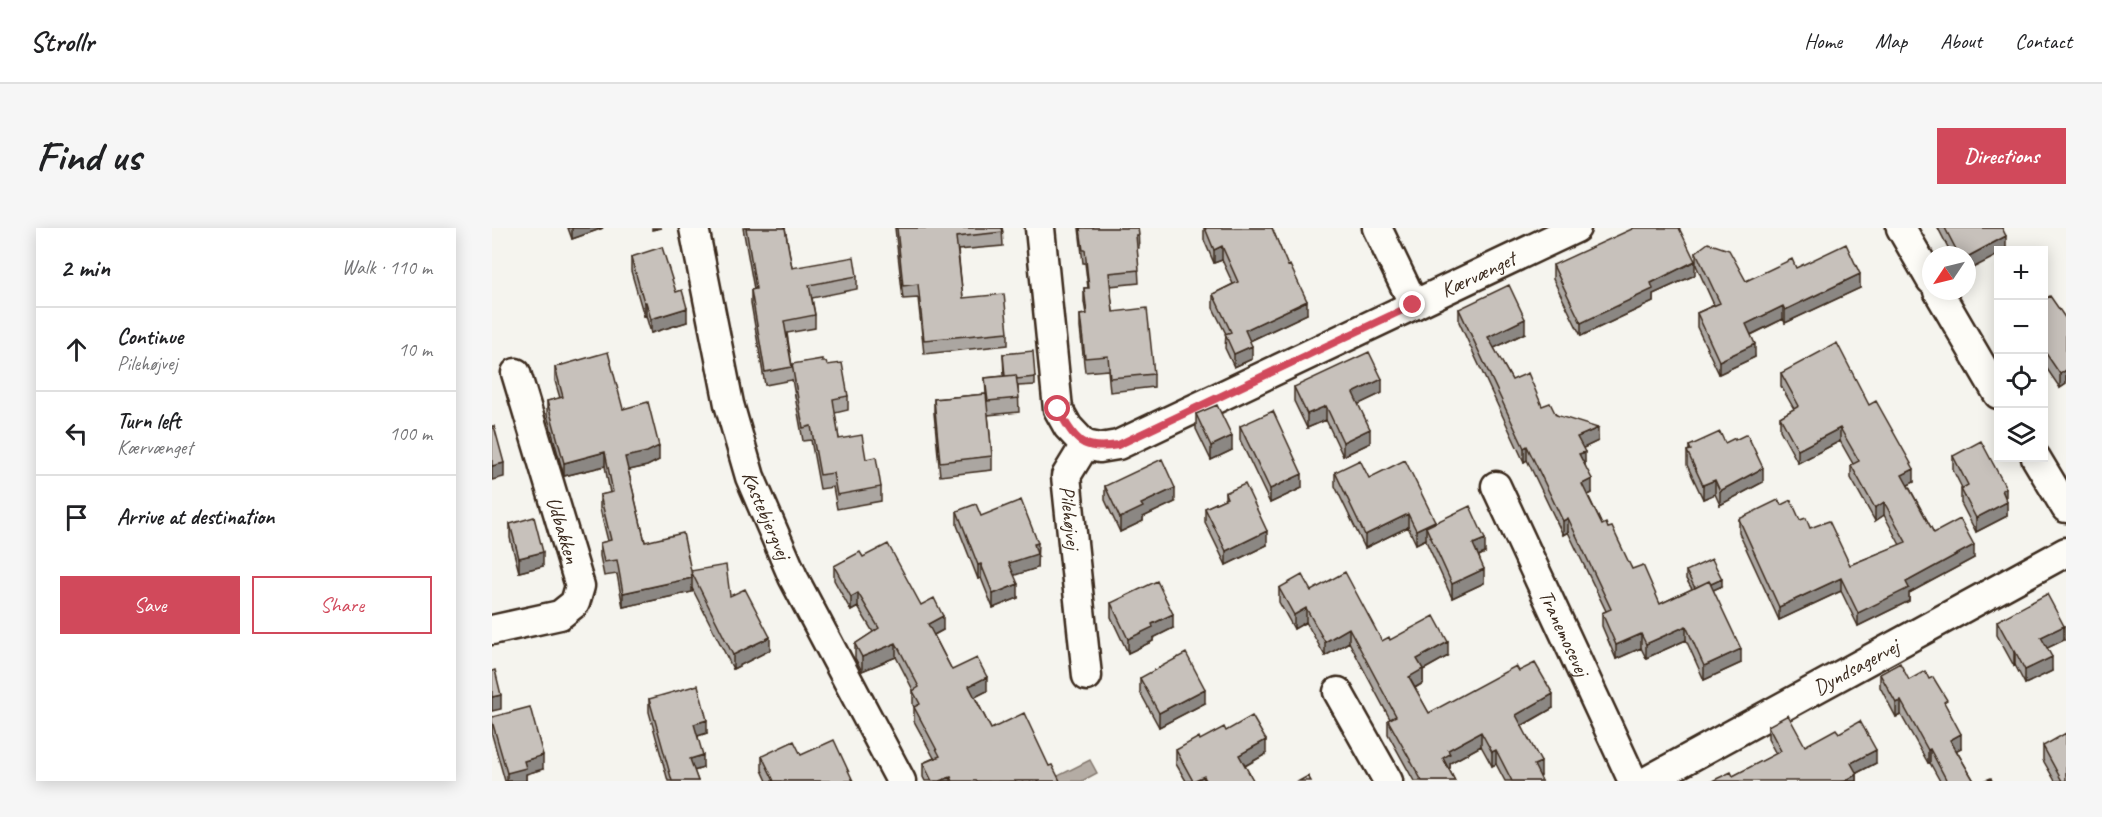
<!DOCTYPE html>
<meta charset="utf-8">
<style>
:root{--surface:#fff;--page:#f6f6f6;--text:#202124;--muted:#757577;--line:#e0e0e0;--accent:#d1495b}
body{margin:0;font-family:Caveat,sans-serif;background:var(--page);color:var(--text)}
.controls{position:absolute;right:18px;top:18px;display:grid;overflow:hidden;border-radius:0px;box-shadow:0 3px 15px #0003}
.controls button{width:54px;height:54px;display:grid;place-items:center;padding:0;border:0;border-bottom:2px solid var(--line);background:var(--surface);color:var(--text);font:30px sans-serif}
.compass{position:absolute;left:1430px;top:18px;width:54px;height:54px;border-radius:50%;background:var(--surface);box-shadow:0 3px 15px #0003;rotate:235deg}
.stop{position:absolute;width:18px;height:18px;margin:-14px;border:4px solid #d1495b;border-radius:50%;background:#fff}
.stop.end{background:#d1495b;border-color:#fff;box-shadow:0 2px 6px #0008}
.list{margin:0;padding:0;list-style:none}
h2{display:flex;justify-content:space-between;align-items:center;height:78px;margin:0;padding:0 24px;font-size:26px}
h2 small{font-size:20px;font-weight:400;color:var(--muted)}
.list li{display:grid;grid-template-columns:39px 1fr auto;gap:18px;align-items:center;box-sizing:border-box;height:84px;padding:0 24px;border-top:2px solid var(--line)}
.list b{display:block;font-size:22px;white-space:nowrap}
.list p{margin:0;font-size:20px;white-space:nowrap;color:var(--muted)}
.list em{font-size:20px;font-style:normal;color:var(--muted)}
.actions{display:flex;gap:12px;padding:18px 24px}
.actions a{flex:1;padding:14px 0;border:2px solid var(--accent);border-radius:0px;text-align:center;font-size:21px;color:var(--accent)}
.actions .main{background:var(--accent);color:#fff}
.icon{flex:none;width:33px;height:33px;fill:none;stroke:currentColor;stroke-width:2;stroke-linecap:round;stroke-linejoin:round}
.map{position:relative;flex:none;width:1574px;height:553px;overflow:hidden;border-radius:0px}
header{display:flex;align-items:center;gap:36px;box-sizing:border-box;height:84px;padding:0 30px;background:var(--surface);border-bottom:2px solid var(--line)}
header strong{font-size:28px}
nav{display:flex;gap:33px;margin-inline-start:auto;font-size:21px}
.intro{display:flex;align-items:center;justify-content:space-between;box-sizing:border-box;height:144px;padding:0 36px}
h1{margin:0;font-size:42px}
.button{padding:15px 27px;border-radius:0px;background:var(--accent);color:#fff;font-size:21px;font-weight:700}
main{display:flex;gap:36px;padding:0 36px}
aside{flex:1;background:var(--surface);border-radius:0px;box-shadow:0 3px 15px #0003}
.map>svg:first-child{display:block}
.water{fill:#b4aca4;stroke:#84786e;stroke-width:1.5}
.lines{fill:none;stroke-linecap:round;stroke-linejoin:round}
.minor-casing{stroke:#3b2a1e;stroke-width:33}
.minor{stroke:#fdfcf7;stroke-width:28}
.wall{fill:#aba6a1;stroke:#3b2a1e;stroke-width:1.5}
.shaded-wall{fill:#8b8783;stroke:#3b2a1e;stroke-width:1.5}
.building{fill:#c7c1bb;stroke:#3b2a1e;stroke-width:1.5}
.route{stroke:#d1495b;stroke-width:8}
.labels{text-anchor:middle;stroke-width:4.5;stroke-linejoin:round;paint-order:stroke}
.street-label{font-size:21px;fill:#3b2a1e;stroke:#fdfcf7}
</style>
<header>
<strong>Strollr</strong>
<nav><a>Home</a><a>Map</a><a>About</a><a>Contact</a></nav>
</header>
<div class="intro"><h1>Find us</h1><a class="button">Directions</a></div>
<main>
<aside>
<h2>2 min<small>Walk · 110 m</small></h2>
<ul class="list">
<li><svg class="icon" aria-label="ahead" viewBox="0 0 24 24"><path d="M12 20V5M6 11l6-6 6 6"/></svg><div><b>Continue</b><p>Pilehøjvej</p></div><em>10 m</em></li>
<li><svg class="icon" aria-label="left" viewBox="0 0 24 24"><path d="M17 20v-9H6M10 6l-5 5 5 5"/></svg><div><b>Turn left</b><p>Kærvænget</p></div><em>100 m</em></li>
<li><svg class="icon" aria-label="arrive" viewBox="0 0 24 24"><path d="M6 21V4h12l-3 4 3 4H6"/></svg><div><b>Arrive at destination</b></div></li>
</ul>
<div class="actions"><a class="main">Save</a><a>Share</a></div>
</aside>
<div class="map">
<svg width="1574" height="553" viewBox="0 0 1574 553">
<rect width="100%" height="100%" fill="#f5f4ee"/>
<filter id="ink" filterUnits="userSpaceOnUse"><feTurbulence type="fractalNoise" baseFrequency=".0167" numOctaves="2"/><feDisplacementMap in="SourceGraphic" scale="12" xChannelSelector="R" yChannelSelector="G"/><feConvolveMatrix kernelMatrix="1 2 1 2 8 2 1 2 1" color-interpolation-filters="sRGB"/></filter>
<g filter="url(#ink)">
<path class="water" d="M598,532L605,545L590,553H566L564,549Z"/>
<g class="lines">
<defs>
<g id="minor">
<path id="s1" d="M202,0L237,176L258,249L301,349L409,553"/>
<path d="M548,0L566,181L576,199L593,217"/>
<path d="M885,0L922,77"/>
<path d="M1409,0L1439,52"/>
<path d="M1446,63L1506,166"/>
<path id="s2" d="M593,217L608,220L626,217L1084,0"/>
<path id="s3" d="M593,217L574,248L595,448"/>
<path d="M1544,230L1574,280"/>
<path id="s4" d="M1004,258L1141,553"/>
<path d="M0,402L68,387L83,375L88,358L24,145"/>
<path d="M846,464L896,553"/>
<path id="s5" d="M1155,553L1574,324"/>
</g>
</defs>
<use href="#minor" class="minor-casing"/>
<use href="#minor" class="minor"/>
</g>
<path class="wall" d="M76,0H111L80,11Z
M251,0H293L300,40L365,48V61L320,70L323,87V100L295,105L300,138L330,134L335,137L356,168V182L343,185L347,211L374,231L389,259V273L345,281L341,259L328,261L319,212L311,213L300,151V152L273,157L259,75V62L262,61Z
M403,0H510L511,18L466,22L471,70L516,104V117L432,126L426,70L411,71Z
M587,0H646L647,20H645L647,55L618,58L621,84L662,146V159L618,164L616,142L593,144L588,100V87L594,86L592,74V60H596L593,35H591Z
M712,0H780L815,86L758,113L760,131L742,139L733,120L734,106L721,80V66L741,56L730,32L722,35L712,12Z
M1446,0H1510L1514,22L1475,27H1460Z
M1204,24L1254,53L1304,40L1368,60L1293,95L1291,91L1259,107L1263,129L1227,146L1205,99V85L1222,77L1204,37Z
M139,29L184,64L195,94L159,105L154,88H152L139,43Z
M1061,37L1203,47L1161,66V74L1089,108L1061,51Z
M1551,72L1574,91V156L1568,160L1551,135Z
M967,81L1033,105L1002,120L1020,152L1050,178L1106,213L1091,220L1093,237L1100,265L1096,267L1110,297L1140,341L1168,376L1200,361L1194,351V343L1230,358L1221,362L1249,435L1212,452L1194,412L1154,430L1149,420L1124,431L1110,398V385L1114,383L1076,304L1071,307L1035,232L1032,234L967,94Z
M511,126L543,149V157L526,158L527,184L496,187L500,228V242L448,248L442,185V171L494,166L493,150L512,148Z
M63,139L131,181L167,232L155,238L136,242L153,314L238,368L278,422L241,441L200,360V364L131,379L125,346L112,348L108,328V315L116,313L108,281V267L118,265L113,238L72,248L55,187V173L68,170L63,153Z
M1289,145L1377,177L1422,254L1416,257L1442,305L1482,330L1417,365V373L1366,398L1349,363L1287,392L1247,305V291L1289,277L1318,300L1358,337L1408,317L1392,287L1383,293L1359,250V237L1361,236L1348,213L1306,235L1288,202V189L1302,181L1289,158Z
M802,159L890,165L866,176L878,215L851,228L834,192L815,200L802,173Z
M704,186L740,222L719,232L704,201Z
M748,198L810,260L778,275L748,212Z
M1233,215L1271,254L1228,277L1223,266L1211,271L1195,237V223L1197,222V218Z
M1461,228L1514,270L1515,288L1484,304L1469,275V261L1470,260L1461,242Z
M843,244L877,250L943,295L993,325L987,328L992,355L960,370L934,313V311L924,316L916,299L873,320L843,258Z
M613,258L683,274L651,289V293L628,304L613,272Z
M733,265L775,317L734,337L713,294V280L733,271Z
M465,283L489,288L546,329H545V340L522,347L526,370L501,380L489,350L486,351L465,297Z
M18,296L51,338L27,344L18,310Z
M371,329L429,377L451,402L442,407L460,442L495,463L483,469L499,501L557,538L568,553H433L431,549V535L442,530L422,493V479L421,477V462L404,429L370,443L363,430V416L381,404L366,379L359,383L342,352V338Z
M787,360L819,363L890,413L898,412L956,428L931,442V455L923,460L937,485L1027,443L1061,480L1030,498L1049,548L1048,549L1050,553H1013L1004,536L1000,538L989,518L958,535V540L957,541L963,553H922L896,506V492L898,491L857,414L833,428L814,394L802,401L787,374Z
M619,375L681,400L661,410V413L636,425L619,389Z
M1505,393L1572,412L1555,420L1560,443L1533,456L1523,437L1522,438L1505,407Z
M1388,446L1417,452L1455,480L1469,520L1464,522L1482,553H1448L1438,535H1436L1409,487L1404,489L1388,459Z
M648,450L713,475L667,499L648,464Z
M157,471L215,505L206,508L211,540L202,543L206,553H176L157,484Z
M0,489L51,541L34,546V553H13L0,507Z
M1276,498L1313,518L1347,505L1384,535L1365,545V553L1241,548L1284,526L1276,511Z
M734,503L774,526L753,538L761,553H694L684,536V522Z
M1551,518L1574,553H1563L1551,532Z
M309,527L361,553H275L270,542V528Z"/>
<path class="shaded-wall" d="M80,0H111L80,11Z
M160,0H170L160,2Z
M1514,8V22H1506V27L1475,43V29Z
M730,18V32L722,35V22Z
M1203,33V47L1161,66V74L1089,108V95L1159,55Z
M1368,46V60L1293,95V82Z
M815,73V86L753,115V102Z
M152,74H154V88H152Z
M1291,78V91L1254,109V96Z
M195,80V94L159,105V91Z
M1033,91V105L996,123V109Z
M1263,116V129L1227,146V133Z
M760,118V131L742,139V126Z
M1574,142V156L1568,160V146Z
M890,151V165L861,179V165Z
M834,178V192L815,200V186Z
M1106,200V213L1085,223V209Z
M1348,200V213L1306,235V222Z
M878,201V215L851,228V214Z
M740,208V222L719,232V218Z
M167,218V232L155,238L133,243V229Z
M1035,218V232L1032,234V220Z
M113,224V238L72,248V235Z
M1093,224V238L1087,226Z
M12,235V249L0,252V238Z
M1271,240V254L1228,277V263Z
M1422,241V254L1410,260V247Z
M810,246V260L778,275V261Z
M1100,251V265L1090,270V256Z
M1223,252V266L1211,271V257Z
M683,260V274L651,289V293L628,304V290L649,276Z
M1514,260V274L1510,262Z
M1392,274V287L1383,293V280Z
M1515,274V288L1484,304V290Z
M916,286V299L873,320V307Z
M1076,290V304L1071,307V293Z
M943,293V307L934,299V311L924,316V302Z
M775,303V317L734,337V323Z
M993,311V325L981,330V316Z
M546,315L545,340L517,349V335L542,316Z
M1482,317V330L1417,365V373L1366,398V385L1414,354Z
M51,324V338L27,344V330Z
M489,336V350L486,351V337Z
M992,341V355L960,370V356Z
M200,350V364L131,379V365Z
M1349,350V363L1287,392V379Z
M1230,351V358L1204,370V363Z
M526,356V370L501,380V366Z
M366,365V379L359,383V369Z
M814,380V394L802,401V387Z
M681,386V400L661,410V413L636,425V411L660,396Z
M451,388V402L436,410V396Z
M1194,398V412L1154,430V416Z
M1572,398V412L1549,423V409Z
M857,400V414L833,428V414Z
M1149,406V420L1124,431V417Z
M278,409V422L241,441V427Z
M956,414V428L931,442V455L917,463V449L925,431Z
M404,415V429L370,443V429Z
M1249,421V435L1212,452V438Z
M1523,423V437L1522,438V424Z
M1560,429V443L1533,456V442Z
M495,449V463L477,472V458Z
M713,461V475L667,499V485Z
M1061,466V480L1024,501V487Z
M9,467V481L0,483V469Z
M1409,473V487L1404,489V475Z
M215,492V505L202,509V496Z
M989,504V518L958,535V540L951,544V530L956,522Z
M1469,506V520L1458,526V512Z
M774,512V526L747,541V527Z
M1438,521V535H1436V522Z
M1004,522V536L1000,538V524Z
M1384,522V535L1359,548V535Z
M51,527V541L34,546V553H15V545L32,533Z
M211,527V540L198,544V531Z
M1049,534V548L1042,551V537Z
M1365,546V553H1353Z
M712,548V553H703Z
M459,549V553H447Z"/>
<path class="building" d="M254,0H293L300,40L362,29L365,48L317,57L323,87L292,93L300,139L273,144L259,62L264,61Z
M405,0H510L511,4L464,9L471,70L512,66L516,104L432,112L426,56L411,58Z
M588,0H646L647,7H644L647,42L617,45L621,84L655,80L662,146L618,150L616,128L593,130L588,87L595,86L592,60H597L593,22H591Z
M713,0H780L796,38L798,37L815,73L753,102L760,118L742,126L733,106L739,104L721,66L746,54L730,18L722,22Z
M1142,0H1187L1203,33L1159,55L1161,61L1089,95L1061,37Z
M1453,0H1510L1514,8L1475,29V27H1467Z
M1216,15L1237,22L1254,53L1300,31L1304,40L1354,16L1368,46L1293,82L1291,78L1254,96L1263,116L1227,133L1205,85L1228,75L1204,24Z
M170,19L184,64L190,62L195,80L159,91L154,74H152L139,29Z
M1017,57L1033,91L996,109L1020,152L1036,145L1050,178L1058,175L1064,187L1106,200L1085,209L1093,224L1087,226L1100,251L1090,256L1110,297L1114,295L1116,300L1120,299L1140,341L1151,337L1168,376L1217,353L1249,421L1212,438L1194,398L1154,416L1149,406L1124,417L1110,385L1119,381L1076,290L1071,293L1035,218L1032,220L967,81Z
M1558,68L1574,91V142L1568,146L1551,121V72Z
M1345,115L1377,177L1384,173L1422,241L1410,247L1442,305L1468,291L1482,317L1414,354L1417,360L1366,385L1349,350L1287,379L1247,291L1286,272L1289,277L1299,272L1308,292L1314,290L1318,300L1337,293L1358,337L1414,314L1392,274L1383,280L1359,237L1367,233L1348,200L1306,222L1288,189L1307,178L1289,145Z
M541,123L543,149L525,151L524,147L513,148L511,126Z
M116,124L131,181L156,174L167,218L155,224L133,229L153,314L191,305L199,343L234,337L238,368L253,361L278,409L241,427L199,343L200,350L131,365L125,332L112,334L108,315L119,312L108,267L121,264L113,224L72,235L55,173L71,169L63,139Z
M877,124L890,151L861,165L878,201L851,214L834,178L815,186L802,159Z
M330,131V134H334L335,137L350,135L356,168L341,171L347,211L370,207L374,231L384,229L389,259L345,267L341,245L328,247L319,198L311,200L300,136Z
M524,147L527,170L496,173L493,150Z
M494,166L500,228L448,234L442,171Z
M725,177L740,208L719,218L704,186Z
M781,183L810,246L778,261L748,198Z
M0,198H2L12,235L0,238Z
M1228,204L1233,215L1243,210V212L1255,206L1271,240L1228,263L1223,252L1211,257L1195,223L1199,222L1197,218Z
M1489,213L1514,260L1510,262L1515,274L1484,290L1469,261L1476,257L1461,228Z
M670,231L683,260L649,276L651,279L628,290L613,258Z
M868,232L877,250L913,232L943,293L924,302L916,286L873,307L843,244Z
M753,256L775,303L734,323L713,280L735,270L733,265Z
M529,272L546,315L542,316L545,326L517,335L526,356L501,366L489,336L486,337L465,283L484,276L489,288Z
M978,278L993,311L981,316L992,341L960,356L934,299Z
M42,289L51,324L27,330L18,296Z
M396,316L429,377L442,370L451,388L436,396L460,442L485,430L495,449L477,458L499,501L532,485L557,538L560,537L568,553H461L459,549L447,553H440L431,535L448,528L422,479L428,476L421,463L427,459L404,415L370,429L363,416L387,400L366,365L359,369L342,338L368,324L371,329Z
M1220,331L1230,351L1219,356L1217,353L1203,360L1194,343Z
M853,344L890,413L897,409L898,412L942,388L956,414L925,431L931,441L917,449L937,485L1024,438L1027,443L1043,435L1061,466L1024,487L1049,534L1042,537L1050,553H1020L1004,522L1000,524L989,504L956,522L958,526L951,530L963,553H930L896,492L904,488L857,400L833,414L814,380L802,387L787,360L810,347L819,363Z
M665,353L681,386L660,396L661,399L636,411L619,375Z
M1555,366L1572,398L1549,409L1560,429L1533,442L1523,423L1522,424L1505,393Z
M694,425L713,461L667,485L648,450Z
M1408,435L1417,452L1433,443L1437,451L1441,449L1455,472L1452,474L1469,506L1458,512L1482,553H1455L1438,521L1436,522L1409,473L1404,475L1388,446Z
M3,442L9,467L0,469V443Z
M206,457L215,492L202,496L211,527L198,531L206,553H180L157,471Z
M38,479L51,527L32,533L34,540L15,545L0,493V489Z
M1296,487L1313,518L1344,501L1347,505L1368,493L1384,522L1359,535L1365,546L1353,553H1220L1239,544L1241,548L1289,523L1276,498Z
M760,488L774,512L747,527L761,552L759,553H714L712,548L701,553L684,522L707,509L708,512L732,499L734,503Z
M1574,505V553H1570L1551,518Z
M342,512L361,553H282L270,528L302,513L309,527Z
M816,548L819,553H807Z
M1499,550L1500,553H1491Z"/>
</g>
<g class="lines" filter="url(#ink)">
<path class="route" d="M566,181C583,212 589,223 626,217L921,77"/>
</g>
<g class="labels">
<g class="street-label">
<text dy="7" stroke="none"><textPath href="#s2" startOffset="432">Kærvænget</textPath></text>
<text dy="7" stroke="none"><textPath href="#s1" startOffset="297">Kastebjergvej</textPath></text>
<text dy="7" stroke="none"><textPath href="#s3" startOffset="78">Pilehøjvej</textPath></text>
<text transform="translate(71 302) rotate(73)" y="7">Udbakken</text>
<text dy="7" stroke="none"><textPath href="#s4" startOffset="162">Tranemosevej</textPath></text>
<text dy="7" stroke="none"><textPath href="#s5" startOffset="238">Dyndsagervej</textPath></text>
</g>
</g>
</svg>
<div class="controls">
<button>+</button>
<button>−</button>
<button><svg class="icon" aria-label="locate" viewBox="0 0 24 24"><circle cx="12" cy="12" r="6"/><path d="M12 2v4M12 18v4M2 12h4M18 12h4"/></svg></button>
<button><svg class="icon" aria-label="layers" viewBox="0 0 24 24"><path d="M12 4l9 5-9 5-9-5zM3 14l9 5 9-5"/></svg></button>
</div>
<svg class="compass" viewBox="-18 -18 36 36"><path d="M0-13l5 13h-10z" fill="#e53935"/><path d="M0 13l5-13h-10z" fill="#757577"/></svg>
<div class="stop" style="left:566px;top:181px"></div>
<div class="stop end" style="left:921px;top:77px"></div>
</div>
</main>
